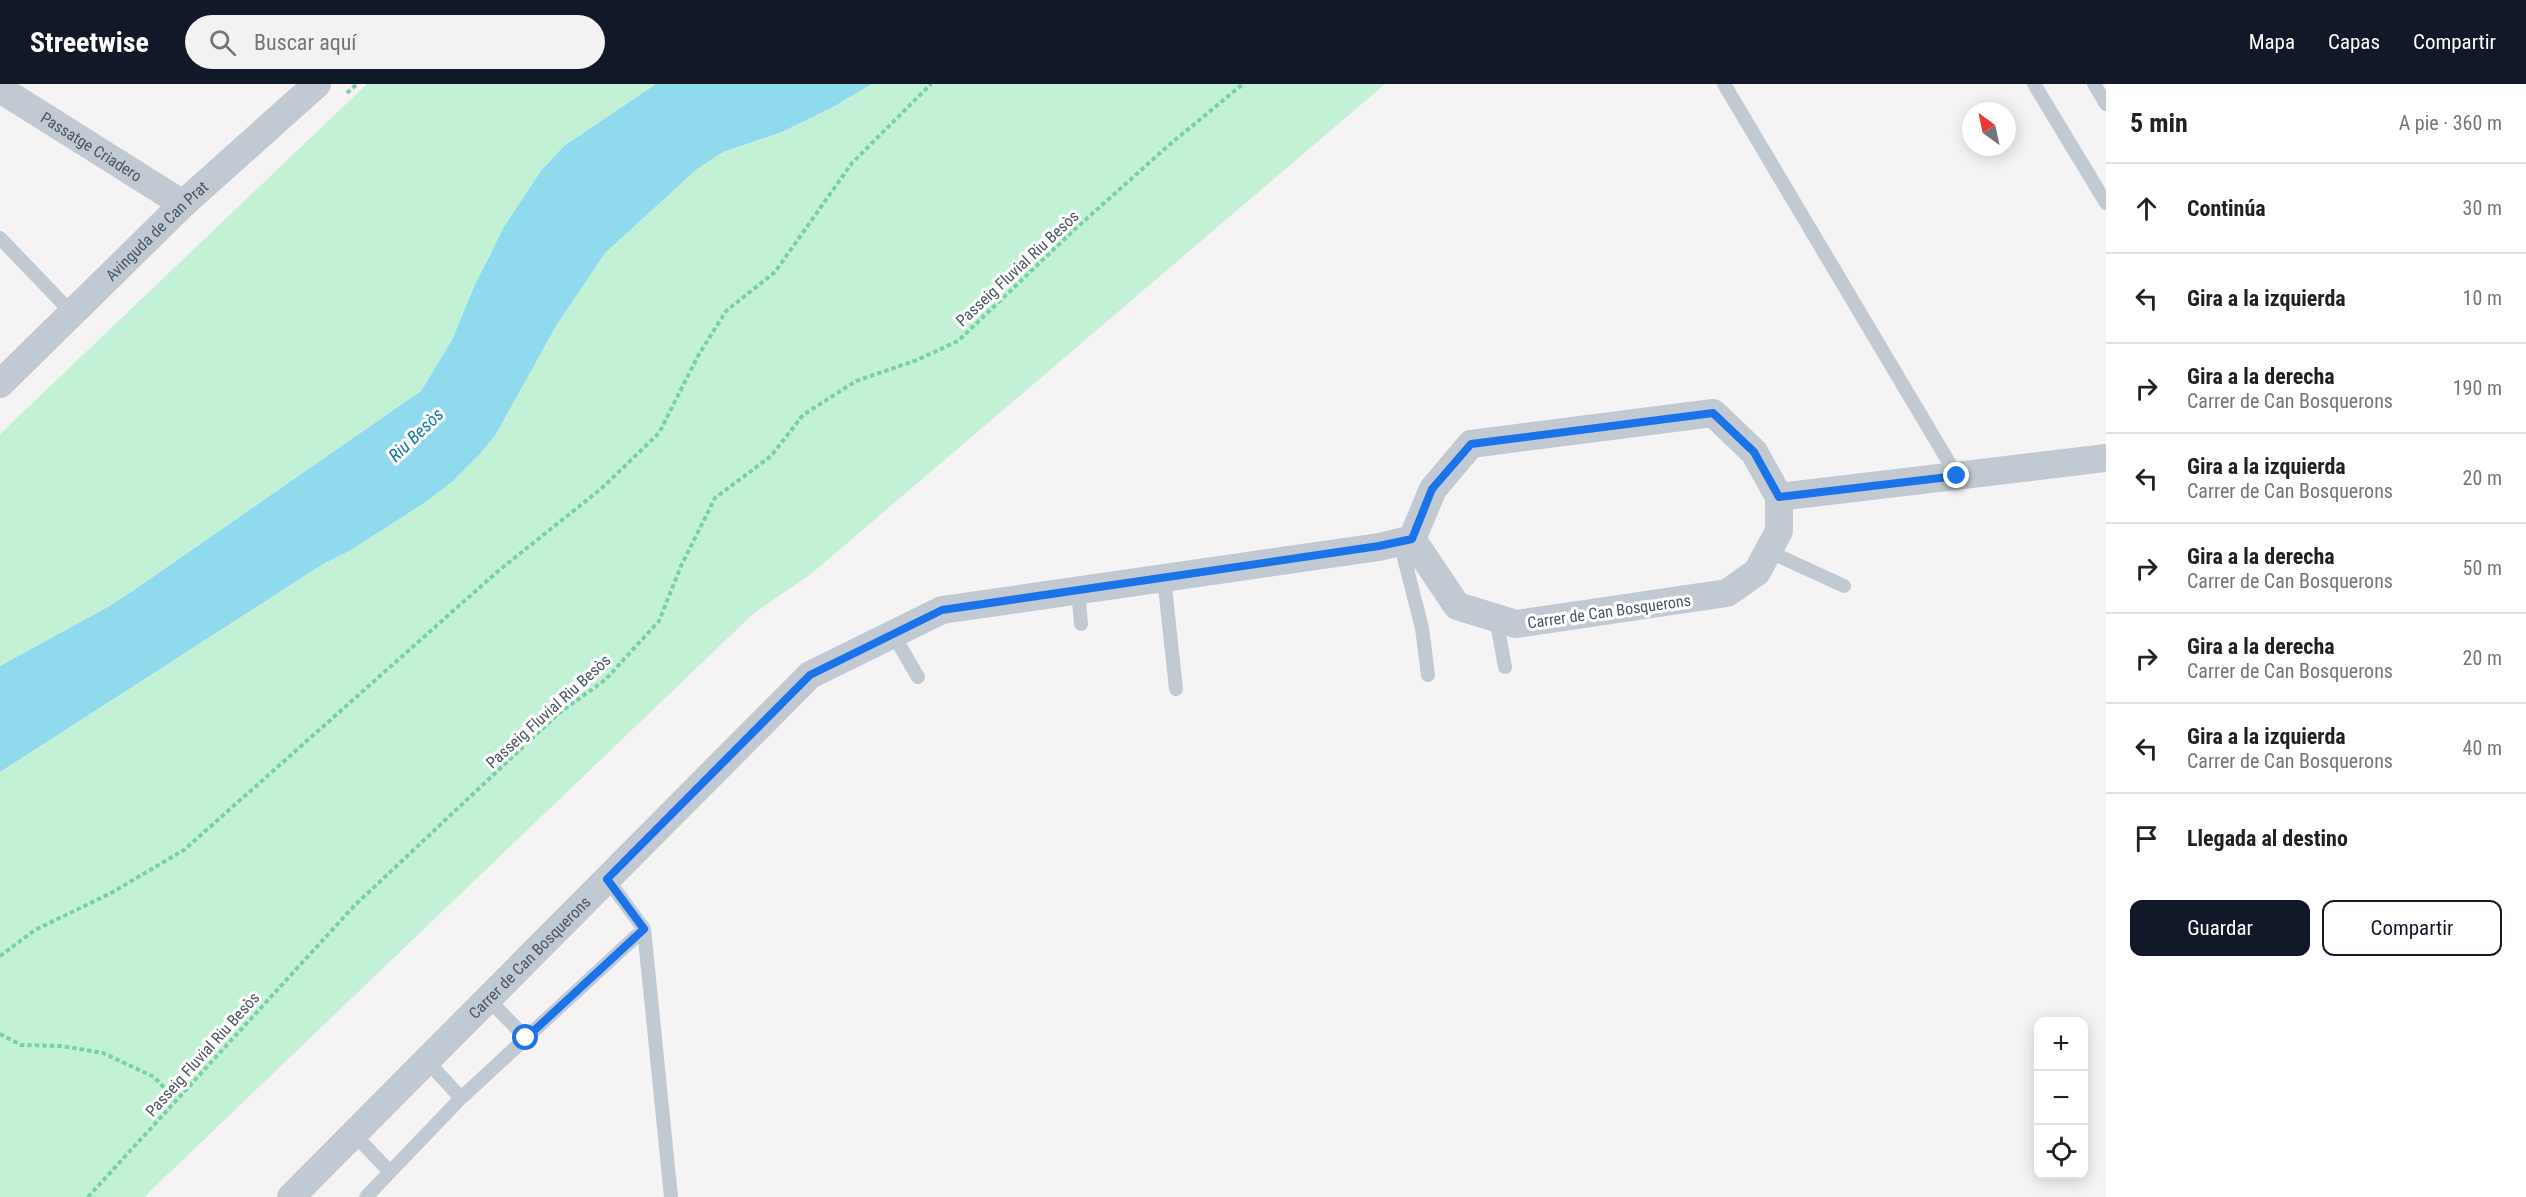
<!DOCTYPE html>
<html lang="es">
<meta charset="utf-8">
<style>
:root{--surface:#fff;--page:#f2f2f2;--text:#202124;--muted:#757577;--line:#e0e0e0;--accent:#111827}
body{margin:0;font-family:"Roboto Condensed",sans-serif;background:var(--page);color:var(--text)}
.controls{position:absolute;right:18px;bottom:18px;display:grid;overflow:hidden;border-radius:12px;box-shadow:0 3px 15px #0003}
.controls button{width:54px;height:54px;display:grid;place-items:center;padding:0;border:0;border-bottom:2px solid var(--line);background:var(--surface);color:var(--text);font:30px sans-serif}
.compass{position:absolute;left:1962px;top:18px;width:54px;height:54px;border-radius:50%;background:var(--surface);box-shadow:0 3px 15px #0003;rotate:327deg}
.stop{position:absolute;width:18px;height:18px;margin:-14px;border:4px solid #1a73e8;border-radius:50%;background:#fff}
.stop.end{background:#1a73e8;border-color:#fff;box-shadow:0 2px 6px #0008}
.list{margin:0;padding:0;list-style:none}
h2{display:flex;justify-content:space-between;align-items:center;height:78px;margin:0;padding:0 24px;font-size:26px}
h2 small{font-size:20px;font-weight:400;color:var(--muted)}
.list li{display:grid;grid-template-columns:39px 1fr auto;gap:18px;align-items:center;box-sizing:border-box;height:90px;padding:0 24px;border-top:2px solid var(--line)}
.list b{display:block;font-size:22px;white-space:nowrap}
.list p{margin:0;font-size:20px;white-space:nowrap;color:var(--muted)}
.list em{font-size:20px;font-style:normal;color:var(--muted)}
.actions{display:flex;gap:12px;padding:18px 24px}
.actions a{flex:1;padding:14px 0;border:2px solid var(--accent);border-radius:12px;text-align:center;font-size:21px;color:var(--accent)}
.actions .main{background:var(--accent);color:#fff}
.icon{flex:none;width:33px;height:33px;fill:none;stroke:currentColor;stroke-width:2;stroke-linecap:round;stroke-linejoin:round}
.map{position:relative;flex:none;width:2106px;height:1113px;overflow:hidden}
header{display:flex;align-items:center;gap:36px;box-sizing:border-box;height:84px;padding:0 30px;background:var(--accent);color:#fff}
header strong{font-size:28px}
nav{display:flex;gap:33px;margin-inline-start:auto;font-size:21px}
.search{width:420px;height:54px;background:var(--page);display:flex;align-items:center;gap:15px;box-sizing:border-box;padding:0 21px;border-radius:33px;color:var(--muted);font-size:22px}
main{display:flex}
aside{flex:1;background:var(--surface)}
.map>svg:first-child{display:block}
.green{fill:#c3f1d5}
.water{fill:#90daee}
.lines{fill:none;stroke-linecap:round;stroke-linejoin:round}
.path{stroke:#7ad0a6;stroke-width:4;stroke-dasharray:4.5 3;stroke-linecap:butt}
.service{stroke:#c1cad2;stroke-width:14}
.minor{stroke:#c1cad2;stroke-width:28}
.route{stroke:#1a73e8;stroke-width:8}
.labels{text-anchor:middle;stroke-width:6;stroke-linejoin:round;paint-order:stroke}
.street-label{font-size:16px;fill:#4a5661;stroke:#fff}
.water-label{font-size:18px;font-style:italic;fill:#0c7c9b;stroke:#fff}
</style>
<header>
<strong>Streetwise</strong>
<div class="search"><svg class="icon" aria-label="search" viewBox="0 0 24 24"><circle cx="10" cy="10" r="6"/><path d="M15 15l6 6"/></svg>Buscar aquí</div>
<nav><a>Mapa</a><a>Capas</a><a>Compartir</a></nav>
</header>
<main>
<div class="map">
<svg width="2106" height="1113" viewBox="0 0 2106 1113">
<rect width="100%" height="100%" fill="#f5f3f3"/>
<path class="green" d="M367,0H656L564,62L541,87L489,172L452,256L421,307L137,504L108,523L0,582V350Z
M872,0H1385L811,490L754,529L144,1113H0V688L323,480L351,466L424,419L453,397L479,371L496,350L556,242L605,169L697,85L723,68L782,48L833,23Z"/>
<path class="water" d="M656,0H872L833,23L782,48L723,68L697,85L605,169L556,242L496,350L479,371L453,397L424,419L351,466L323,480L0,688V582L108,523L137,504L421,307L452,256L475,201L504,143L541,87L564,62Z"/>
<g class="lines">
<path class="path" d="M347,9L357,0
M0,872L35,846L111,809L184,766L497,488L602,404L659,349L698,272L726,227L775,188L852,79L931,0
M0,950L21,961L61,962L103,969L154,993L176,1016
M88,1113L354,822L558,630L605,596L659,537L681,482L715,414L771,372L803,331L856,297L917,276L958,257L1073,147L1169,61L1243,0"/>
<path class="service" d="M1724,0L1957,392
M2034,0L2106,119
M2094,0L2106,20
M0,154L72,229
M1400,458L1422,544L1428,591
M1768,467L1844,502
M1164,494L1176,605
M1078,506L1081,540
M1496,534L1505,583
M893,550L918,593
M607,795L644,845L671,1113
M526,954L644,845
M461,1014L526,954L488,915
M354,1050L390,1088L366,1113
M390,1088L461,1014L427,977"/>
<g class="minor">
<path id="s1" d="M0,5L183,120"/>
<path id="s2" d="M0,300L183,120L317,0"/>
<path d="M1713,329L1754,368L1779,413V447L1757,488L1727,509L1516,540L1457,522L1412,455L1433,405L1471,360Z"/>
<path d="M1779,413L2106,374"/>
<path id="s3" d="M291,1113L810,591L942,526L1379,463L1412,455"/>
</g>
</g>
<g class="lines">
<path class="route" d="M526,954L644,845L607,795L810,591L942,526L1379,462L1412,455L1432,405L1471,360L1713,329L1754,368L1779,413L1957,392"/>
</g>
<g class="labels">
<g class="street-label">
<text dy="6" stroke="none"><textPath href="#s1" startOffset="108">Passatge Criadero</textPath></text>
<text dy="6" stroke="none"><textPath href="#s2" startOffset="219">Avinguda de Can Prat</textPath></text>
<text transform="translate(1017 184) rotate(-43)" y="6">Passeig Fluvial Riu Besòs</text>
<text transform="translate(1609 527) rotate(-8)" y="6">Carrer de Can Bosquerons</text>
<text transform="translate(548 627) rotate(-42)" y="6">Passeig Fluvial Riu Besòs</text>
<text dy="6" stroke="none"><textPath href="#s3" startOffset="338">Carrer de Can Bosquerons</textPath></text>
<text transform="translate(202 970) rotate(-48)" y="6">Passeig Fluvial Riu Besòs</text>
</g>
<g class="water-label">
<text transform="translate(416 351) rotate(-44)" y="6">Riu Besòs</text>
</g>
</g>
</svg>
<div class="controls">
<button>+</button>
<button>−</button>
<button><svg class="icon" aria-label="locate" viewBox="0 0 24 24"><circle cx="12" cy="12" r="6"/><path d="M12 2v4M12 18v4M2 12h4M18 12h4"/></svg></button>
</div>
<svg class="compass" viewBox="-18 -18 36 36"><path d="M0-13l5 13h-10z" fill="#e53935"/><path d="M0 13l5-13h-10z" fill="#757577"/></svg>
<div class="stop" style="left:526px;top:954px"></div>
<div class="stop end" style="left:1957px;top:392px"></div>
</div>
<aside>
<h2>5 min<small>A pie · 360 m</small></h2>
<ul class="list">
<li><svg class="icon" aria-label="ahead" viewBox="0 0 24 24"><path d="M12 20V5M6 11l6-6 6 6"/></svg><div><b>Continúa</b></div><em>30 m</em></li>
<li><svg class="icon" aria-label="left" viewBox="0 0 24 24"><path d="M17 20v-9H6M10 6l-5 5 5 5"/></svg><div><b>Gira a la izquierda</b></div><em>10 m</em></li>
<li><svg class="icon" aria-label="right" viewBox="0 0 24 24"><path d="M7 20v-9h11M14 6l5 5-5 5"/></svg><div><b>Gira a la derecha</b><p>Carrer de Can Bosquerons</p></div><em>190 m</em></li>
<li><svg class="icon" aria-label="left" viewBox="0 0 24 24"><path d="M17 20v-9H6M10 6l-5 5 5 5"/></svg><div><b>Gira a la izquierda</b><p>Carrer de Can Bosquerons</p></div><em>20 m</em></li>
<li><svg class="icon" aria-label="right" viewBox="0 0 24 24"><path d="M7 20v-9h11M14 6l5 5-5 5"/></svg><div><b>Gira a la derecha</b><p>Carrer de Can Bosquerons</p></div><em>50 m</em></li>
<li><svg class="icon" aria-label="right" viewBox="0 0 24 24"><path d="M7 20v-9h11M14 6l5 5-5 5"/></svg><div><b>Gira a la derecha</b><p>Carrer de Can Bosquerons</p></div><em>20 m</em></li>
<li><svg class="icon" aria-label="left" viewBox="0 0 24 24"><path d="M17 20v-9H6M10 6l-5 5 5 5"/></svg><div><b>Gira a la izquierda</b><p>Carrer de Can Bosquerons</p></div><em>40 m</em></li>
<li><svg class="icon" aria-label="arrive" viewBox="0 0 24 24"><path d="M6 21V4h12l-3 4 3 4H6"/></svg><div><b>Llegada al destino</b></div></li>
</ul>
<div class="actions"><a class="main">Guardar</a><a>Compartir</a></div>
</aside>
</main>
